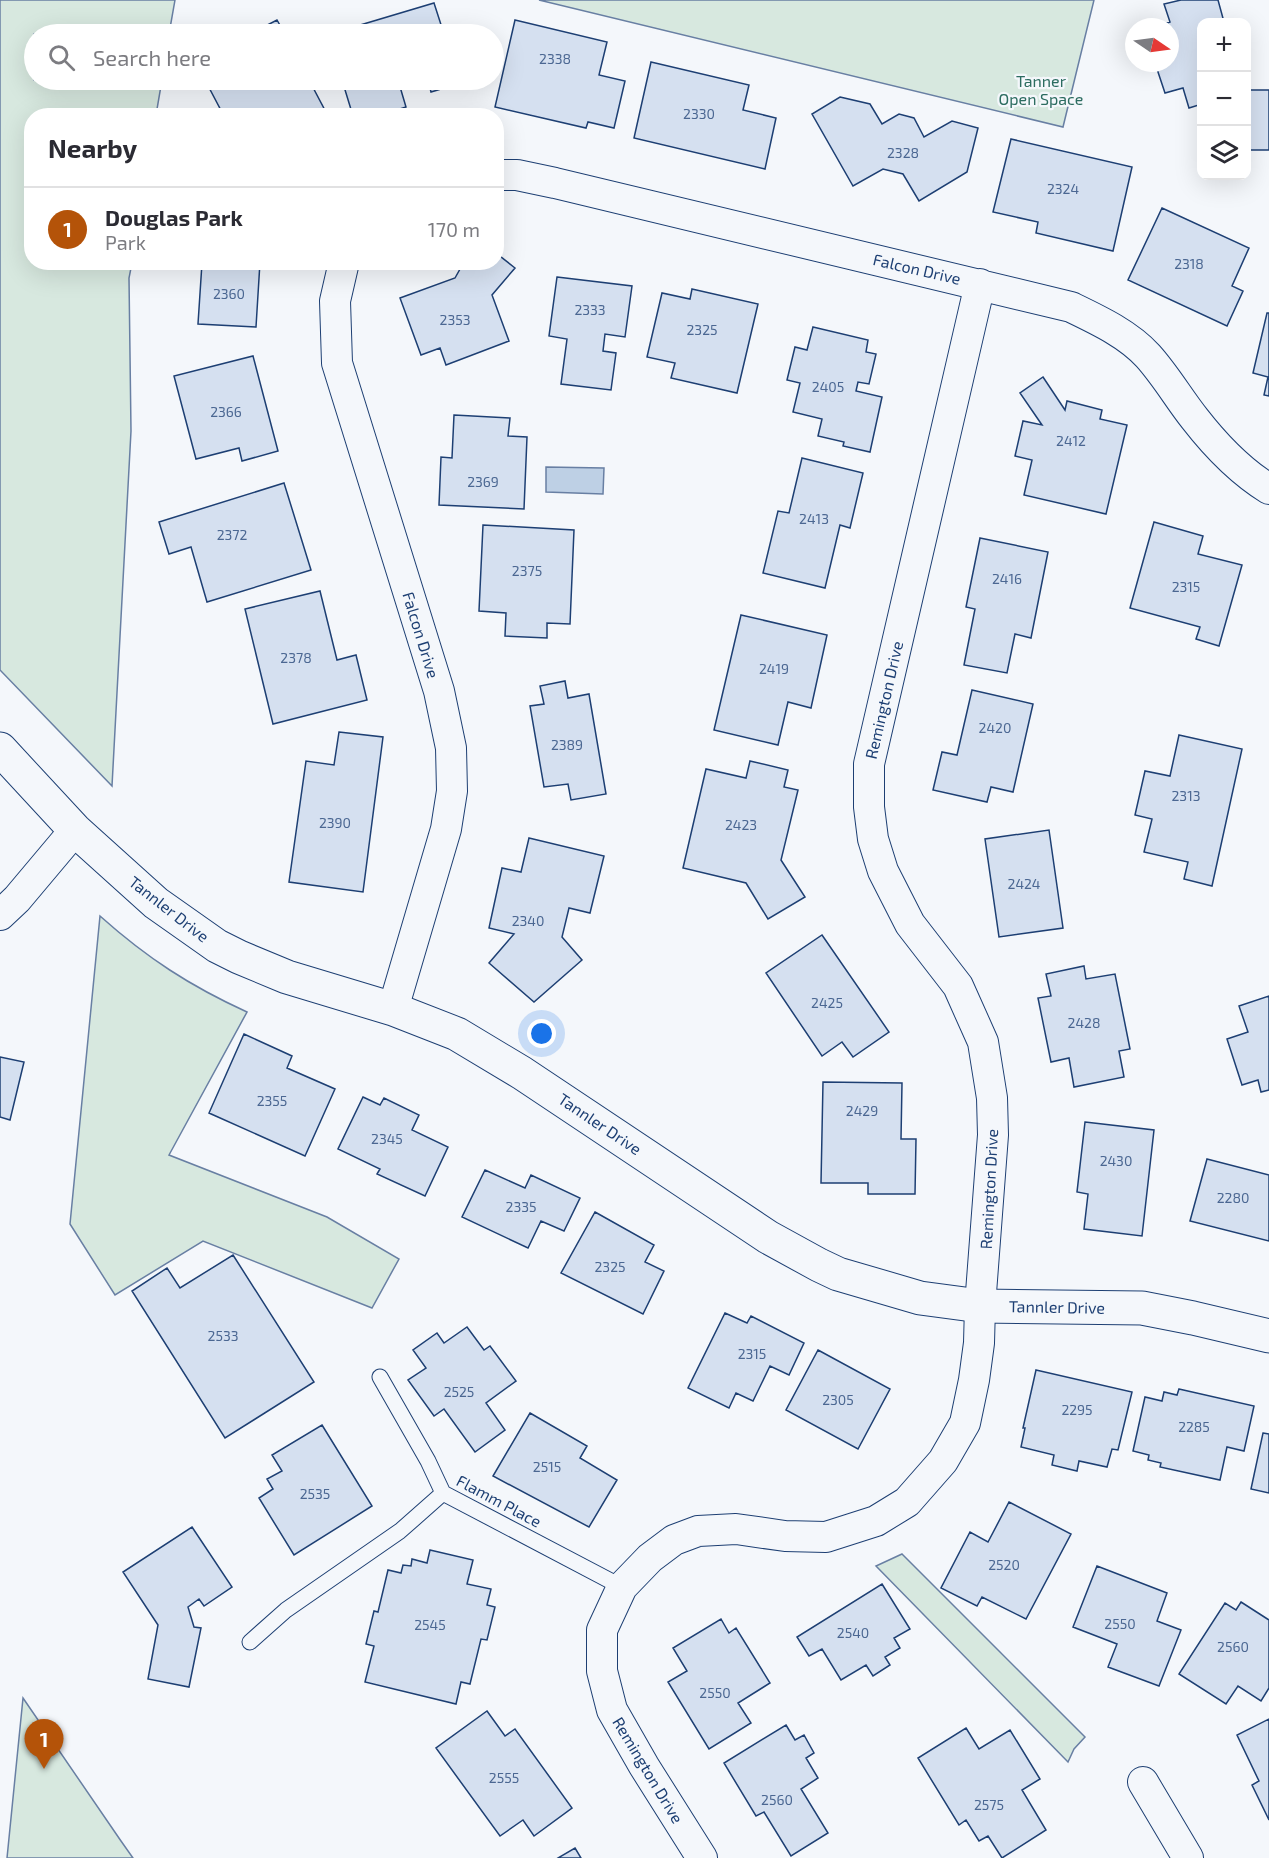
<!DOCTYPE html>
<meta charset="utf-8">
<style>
:root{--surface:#fff;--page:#f2f2f3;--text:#2b2b33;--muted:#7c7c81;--line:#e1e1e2;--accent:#b45309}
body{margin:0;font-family:"Exo 2",sans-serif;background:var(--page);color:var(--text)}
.controls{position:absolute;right:18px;top:18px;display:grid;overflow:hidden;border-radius:12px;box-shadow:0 6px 24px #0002}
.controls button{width:54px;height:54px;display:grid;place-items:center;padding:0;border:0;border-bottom:2px solid var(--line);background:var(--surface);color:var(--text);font:30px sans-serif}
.compass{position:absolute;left:1125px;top:18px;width:54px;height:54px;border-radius:50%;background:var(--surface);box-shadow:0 6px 24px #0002;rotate:103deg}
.you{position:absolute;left:542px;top:1034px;width:21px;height:21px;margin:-15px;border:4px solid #fff;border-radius:50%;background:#1a73e8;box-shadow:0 0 0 9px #1a73e833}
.badge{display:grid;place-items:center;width:39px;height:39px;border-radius:50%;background:var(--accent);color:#fff;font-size:20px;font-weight:700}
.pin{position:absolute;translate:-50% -50px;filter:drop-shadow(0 2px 3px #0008)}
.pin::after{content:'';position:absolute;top:32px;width:21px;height:18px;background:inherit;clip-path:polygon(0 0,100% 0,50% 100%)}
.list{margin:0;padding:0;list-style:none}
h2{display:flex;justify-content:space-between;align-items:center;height:78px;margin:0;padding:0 24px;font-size:26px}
h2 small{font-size:20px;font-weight:400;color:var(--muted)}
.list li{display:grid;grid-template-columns:39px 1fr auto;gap:18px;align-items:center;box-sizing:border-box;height:84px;padding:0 24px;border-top:2px solid var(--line)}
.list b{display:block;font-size:22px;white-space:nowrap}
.list p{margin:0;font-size:20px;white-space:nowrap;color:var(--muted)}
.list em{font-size:20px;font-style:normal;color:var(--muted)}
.icon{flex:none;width:33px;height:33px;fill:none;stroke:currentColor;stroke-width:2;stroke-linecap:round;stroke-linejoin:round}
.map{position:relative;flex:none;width:1269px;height:1858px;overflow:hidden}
.search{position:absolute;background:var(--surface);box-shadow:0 6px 24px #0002;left:24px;top:24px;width:480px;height:66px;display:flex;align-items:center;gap:15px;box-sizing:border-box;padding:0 21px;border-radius:33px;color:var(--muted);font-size:22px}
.panel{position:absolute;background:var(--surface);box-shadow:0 6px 24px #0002;left:24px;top:108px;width:480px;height:162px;border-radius:24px}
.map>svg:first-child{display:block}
.green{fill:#d7e8df;stroke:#687fa3;stroke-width:1.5}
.water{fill:#bed0e5;stroke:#687fa3;stroke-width:1.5}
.building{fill:#d5e0f0;stroke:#1d3f73;stroke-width:1.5}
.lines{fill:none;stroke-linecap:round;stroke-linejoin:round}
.lane-casing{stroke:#1d3f73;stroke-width:17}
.street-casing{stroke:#1d3f73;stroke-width:32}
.secondary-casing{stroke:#1d3f73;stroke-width:35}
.lane{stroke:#f4f7fb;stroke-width:15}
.street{stroke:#f4f7fb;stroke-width:30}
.secondary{stroke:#f4f7fb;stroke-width:33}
.labels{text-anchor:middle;stroke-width:4.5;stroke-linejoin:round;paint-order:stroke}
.number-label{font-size:14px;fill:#4b6792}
.park-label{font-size:16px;fill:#2c6c60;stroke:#f4f7fb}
.street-label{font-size:16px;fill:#1d3f73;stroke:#f4f7fb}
</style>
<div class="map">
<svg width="1269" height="1858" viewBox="0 0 1269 1858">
<rect width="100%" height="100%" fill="#f4f7fb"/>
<path class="green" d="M0,0H175L169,34H34V80H162L156,115L32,116V262L132,263L129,278L131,431L112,786L0,670Z
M539,0H1094L1063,127Z
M100,916C147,958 190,986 247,1012L169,1155L327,1217L399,1259L372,1308L203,1241L115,1295L70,1224Z
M902,1554L1085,1737L1074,1749L1068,1762L876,1566Z
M23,1698L121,1841L133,1858H7Z"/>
<path class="water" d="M546,467L604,468L603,494L546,492Z"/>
<path class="building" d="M1181,0H1218L1224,22H1202V104L1189,108L1183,88L1165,93L1155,63H1170V27H1156L1170,22L1164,4Z
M434,3L444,34H330Z
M277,20L285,34H250Z
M515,20L607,42L599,75L625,81L614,128L588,122L586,128L495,107Z
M651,62L749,85L743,110L776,118L765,169L634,138Z
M205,80H309L328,116H224Z
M342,80H400H398L406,107L378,116H353Z
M428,80H457L458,84L431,92Z
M1250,90H1269V150H1249Z
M840,97L870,104L882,124L899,114L914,118L924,137L952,121L978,128L967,172L919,201L903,174L883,169L853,186L812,114Z
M1011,139L1132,167L1113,251L1036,233L1038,222L993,212Z
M1162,208L1249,248L1232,286L1243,291L1227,326L1128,280Z
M496,253L515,268L492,295L509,341L446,365L440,348L421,355L400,298L455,278L464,262H496Z
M186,262H260L256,327L198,324L202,263Z
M557,277L632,286L625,337L605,334L603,351L616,353L611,390L561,384L567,339L549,336Z
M692,289L758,304L737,393L671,378L675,363L647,357L662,293L690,299Z
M1267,313H1269V396L1264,395L1268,377L1253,373Z
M813,327L868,340L866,352L876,354L869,384L858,382L856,391L882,397L870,452L843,446L844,442L818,436L822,419L793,412L800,383L787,380L795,347L807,350Z
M253,356L278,451L242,461L239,448L196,459L174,376Z
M1043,377L1065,410L1067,401L1102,410L1100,419L1127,425L1106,514L1024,495L1032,460L1015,456L1023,421L1042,425L1020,393Z
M454,415L510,418L508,436L527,437L524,509L439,505L441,457L452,458Z
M802,458L863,473L850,528L840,525L825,588L763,573L778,511L789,513Z
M284,483L311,570L207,602L191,547L169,554L159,522Z
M1154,522L1203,536L1198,554L1242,565L1219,646L1196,639L1200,627L1130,608Z
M483,525L574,530L570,624L547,623V638L505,636L506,613L479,611Z
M980,538L1048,552L1031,638L1015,634L1007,673L964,665L975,609L966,607Z
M320,591L337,660L356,655L367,700L273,724L245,609Z
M741,615L827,635L811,708L788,702L778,745L714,730Z
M565,681L568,698L589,694L606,794L571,800L568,784L544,787L530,706L544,704L540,686Z
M972,690L1033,704L1013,792L991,787L987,802L933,790L942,752L957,755Z
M339,732L383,737L363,892L289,882L306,761L334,765Z
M1179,735L1242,749L1212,886L1184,879L1188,862L1144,852L1152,819L1135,815L1145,771L1170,776Z
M750,761L788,770L784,787L798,790L781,860L805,897L768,919L746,883L683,868L706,769L746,778Z
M1049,830L1063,928L999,937L985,839Z
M529,838L604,856L590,913L569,908L562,937L582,960L534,1002L489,963L514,934L489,928L502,868L521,872Z
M822,935L889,1032L853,1057L842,1042L822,1056L766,973Z
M1084,966L1086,979L1115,974L1130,1049L1119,1051L1124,1077L1074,1087L1069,1058L1051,1062L1038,998L1051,996L1046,974Z
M1269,996V1090L1261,1092L1258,1080L1242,1085L1227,1039L1248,1032L1239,1006Z
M244,1034L292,1056L287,1068L335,1089L305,1156L209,1113Z
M0,1057L24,1062L10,1120L0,1117Z
M823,1082L902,1083L901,1139H916L915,1194H868V1183H821Z
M363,1097L380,1105L384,1098L419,1115L412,1130L448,1147L425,1196L377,1174L380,1169L338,1149Z
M1085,1122L1154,1130L1142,1236L1084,1229L1088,1194L1077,1192Z
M1207,1159L1269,1175V1241L1190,1221Z
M485,1170L525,1188L531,1175L580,1198L564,1231L541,1221L528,1248L462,1217Z
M595,1212L654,1245L645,1262L664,1271L643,1314L561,1273Z
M233,1255L314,1382L225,1438L132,1291L167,1268L180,1288Z
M725,1313L747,1323L751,1316L804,1343L789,1375L770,1366L753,1401L736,1393L729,1408L688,1388Z
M467,1327L484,1350L490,1346L516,1381L486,1403L505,1430L475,1452L444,1409L434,1416L408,1380L426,1368L413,1350L437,1333L444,1343Z
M818,1350L890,1389L858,1449L786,1410Z
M1036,1370L1132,1392L1118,1450L1112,1449L1107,1467L1079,1461L1077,1471L1052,1465L1054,1455L1021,1447L1025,1428H1023Z
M1179,1389L1254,1406L1244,1451L1227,1447L1220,1480L1160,1467L1161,1463L1148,1460L1149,1455L1133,1451L1145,1397L1162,1401L1164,1392L1177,1395Z
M530,1413L587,1446L580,1458L617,1480L589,1527L493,1476Z
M322,1425L372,1506L294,1555L259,1498L273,1489L267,1479L282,1471L272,1455Z
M1263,1433L1269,1434V1493L1251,1489Z
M1009,1502L1071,1534L1026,1619L982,1597L977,1606L941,1588L970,1532L988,1542Z
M192,1527L232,1587L204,1606L199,1599L188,1607L194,1627L201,1628L189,1687L148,1679L158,1625L123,1572Z
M430,1550L473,1560L467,1584L491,1589L487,1605L495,1607L487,1640L481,1639L470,1684L461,1682L456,1704L365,1682L374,1646L366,1644L374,1611L378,1612L388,1570L401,1573L403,1565L411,1566L412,1559L427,1563Z
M1097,1566L1167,1593L1157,1621L1181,1630L1159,1686L1108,1667L1117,1644L1073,1627Z
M882,1584L910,1629L894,1638L900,1648L885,1657L890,1665L873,1676L866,1665L841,1680L822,1649L809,1656L797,1637Z
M1241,1602L1269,1620V1688L1261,1701L1238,1686L1226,1704L1179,1674L1225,1603L1236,1610Z
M721,1619L729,1633L736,1628L770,1683L738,1703L751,1723L709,1749L668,1682L687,1671L673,1648Z
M487,1711L505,1736L515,1729L572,1808L534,1836L523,1820L500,1836L436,1748Z
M1269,1719V1820L1252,1785L1259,1781L1237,1735Z
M786,1725L795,1740L804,1735L814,1753L806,1758L818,1778L801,1789L828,1833L791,1856L764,1812L756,1816L724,1763Z
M966,1728L979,1749L1010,1730L1040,1779L1022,1790L1046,1830L1002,1858L988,1836L979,1841L966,1820L959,1825L918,1758Z
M575,1848L581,1858H558Z"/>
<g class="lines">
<defs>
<path id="lane" d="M380,1377L428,1461L443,1493L622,1587
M250,1642L286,1610L400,1531L443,1493"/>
<path id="street" d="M496,175H517L555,183L1071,307C1098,320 1128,334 1148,356C1166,376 1179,399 1195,419C1216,446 1240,471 1269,489
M344,262L335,301L337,363L439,691L451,748L452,791L446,829L393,1009
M0,915L17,899L75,830
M1143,1782L1188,1858
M702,1858L644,1766L612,1710L602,1671V1630L622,1587L650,1558L674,1540L698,1531L736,1529L785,1536L826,1537L876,1521L907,1502L943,1461L965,1423L974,1380L979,1343L980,1306L993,1135L992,1098L983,1042L958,986L910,924L883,871L873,839L869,807V764L980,284"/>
<path id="secondary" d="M0,749L75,830L156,903L217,946L239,957L287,977L393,1009L457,1034L522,1073L768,1237L819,1265L838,1274L920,1298L980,1306L1142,1308L1193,1318L1269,1336"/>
</defs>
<use href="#lane" class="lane-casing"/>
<use href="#street" class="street-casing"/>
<use href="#secondary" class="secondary-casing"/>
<use href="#lane" class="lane"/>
<use href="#street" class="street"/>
<use href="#secondary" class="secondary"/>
</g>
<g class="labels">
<g class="number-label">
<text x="555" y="64">2338</text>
<text x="699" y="119">2330</text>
<text x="903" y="158">2328</text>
<text x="1063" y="194">2324</text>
<text x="1189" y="269">2318</text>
<text x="229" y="299">2360</text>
<text x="590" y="315">2333</text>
<text x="455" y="325">2353</text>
<text x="702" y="335">2325</text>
<text x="828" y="392">2405</text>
<text x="226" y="417">2366</text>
<text x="1071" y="446">2412</text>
<text x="483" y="487">2369</text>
<text x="814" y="524">2413</text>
<text x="232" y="540">2372</text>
<text x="527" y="576">2375</text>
<text x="1007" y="584">2416</text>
<text x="1186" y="592">2315</text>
<text x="296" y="663">2378</text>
<text x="774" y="674">2419</text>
<text x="995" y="733">2420</text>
<text x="567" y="750">2389</text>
<text x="1186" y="801">2313</text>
<text x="335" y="828">2390</text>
<text x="741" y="830">2423</text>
<text x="1024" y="889">2424</text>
<text x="528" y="926">2340</text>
<text x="827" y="1008">2425</text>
<text x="1084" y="1028">2428</text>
<text x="272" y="1106">2355</text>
<text x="862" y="1116">2429</text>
<text x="387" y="1144">2345</text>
<text x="1116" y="1166">2430</text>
<text x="1233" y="1203">2280</text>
<text x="521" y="1212">2335</text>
<text x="610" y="1272">2325</text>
<text x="223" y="1341">2533</text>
<text x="752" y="1359">2315</text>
<text x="459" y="1397">2525</text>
<text x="838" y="1405">2305</text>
<text x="1077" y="1415">2295</text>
<text x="1194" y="1432">2285</text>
<text x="547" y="1472">2515</text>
<text x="315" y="1499">2535</text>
<text x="1004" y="1570">2520</text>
<text x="1120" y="1629">2550</text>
<text x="430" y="1630">2545</text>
<text x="853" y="1638">2540</text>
<text x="1233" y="1652">2560</text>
<text x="715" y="1698">2550</text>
<text x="504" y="1783">2555</text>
<text x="777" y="1805">2560</text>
<text x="989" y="1810">2575</text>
</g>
<g class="park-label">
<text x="1041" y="87">Tanner<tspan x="1041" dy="18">Open Space</tspan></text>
</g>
<g class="street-label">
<text transform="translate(917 269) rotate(13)" y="6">Falcon Drive</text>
<text transform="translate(421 635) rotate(73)" y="6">Falcon Drive</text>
<text transform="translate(884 700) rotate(-77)" y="6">Remington Drive</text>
<text transform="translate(169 909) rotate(38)" y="6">Tannler Drive</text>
<text transform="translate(600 1124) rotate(34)" y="6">Tannler Drive</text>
<text transform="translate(989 1189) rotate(-87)" y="6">Remington Drive</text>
<text transform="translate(1057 1307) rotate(1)" y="6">Tannler Drive</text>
<text transform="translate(499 1501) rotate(28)" y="6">Flamm Place</text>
<text transform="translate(648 1770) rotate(59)" y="6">Remington Drive</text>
</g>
</g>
</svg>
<div class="controls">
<button>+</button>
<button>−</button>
<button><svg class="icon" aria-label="layers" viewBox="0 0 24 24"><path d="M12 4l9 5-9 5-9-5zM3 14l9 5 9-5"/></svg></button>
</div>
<svg class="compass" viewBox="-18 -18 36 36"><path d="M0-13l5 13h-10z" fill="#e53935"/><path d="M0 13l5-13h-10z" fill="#7c7c81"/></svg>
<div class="you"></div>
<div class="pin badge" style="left:44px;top:1769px">1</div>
<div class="search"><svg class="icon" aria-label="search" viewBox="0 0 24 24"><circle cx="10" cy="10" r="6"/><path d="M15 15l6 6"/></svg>Search here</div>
<section class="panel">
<h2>Nearby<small></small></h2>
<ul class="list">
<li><span class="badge">1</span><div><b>Douglas Park</b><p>Park</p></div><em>170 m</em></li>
</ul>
</section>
</div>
